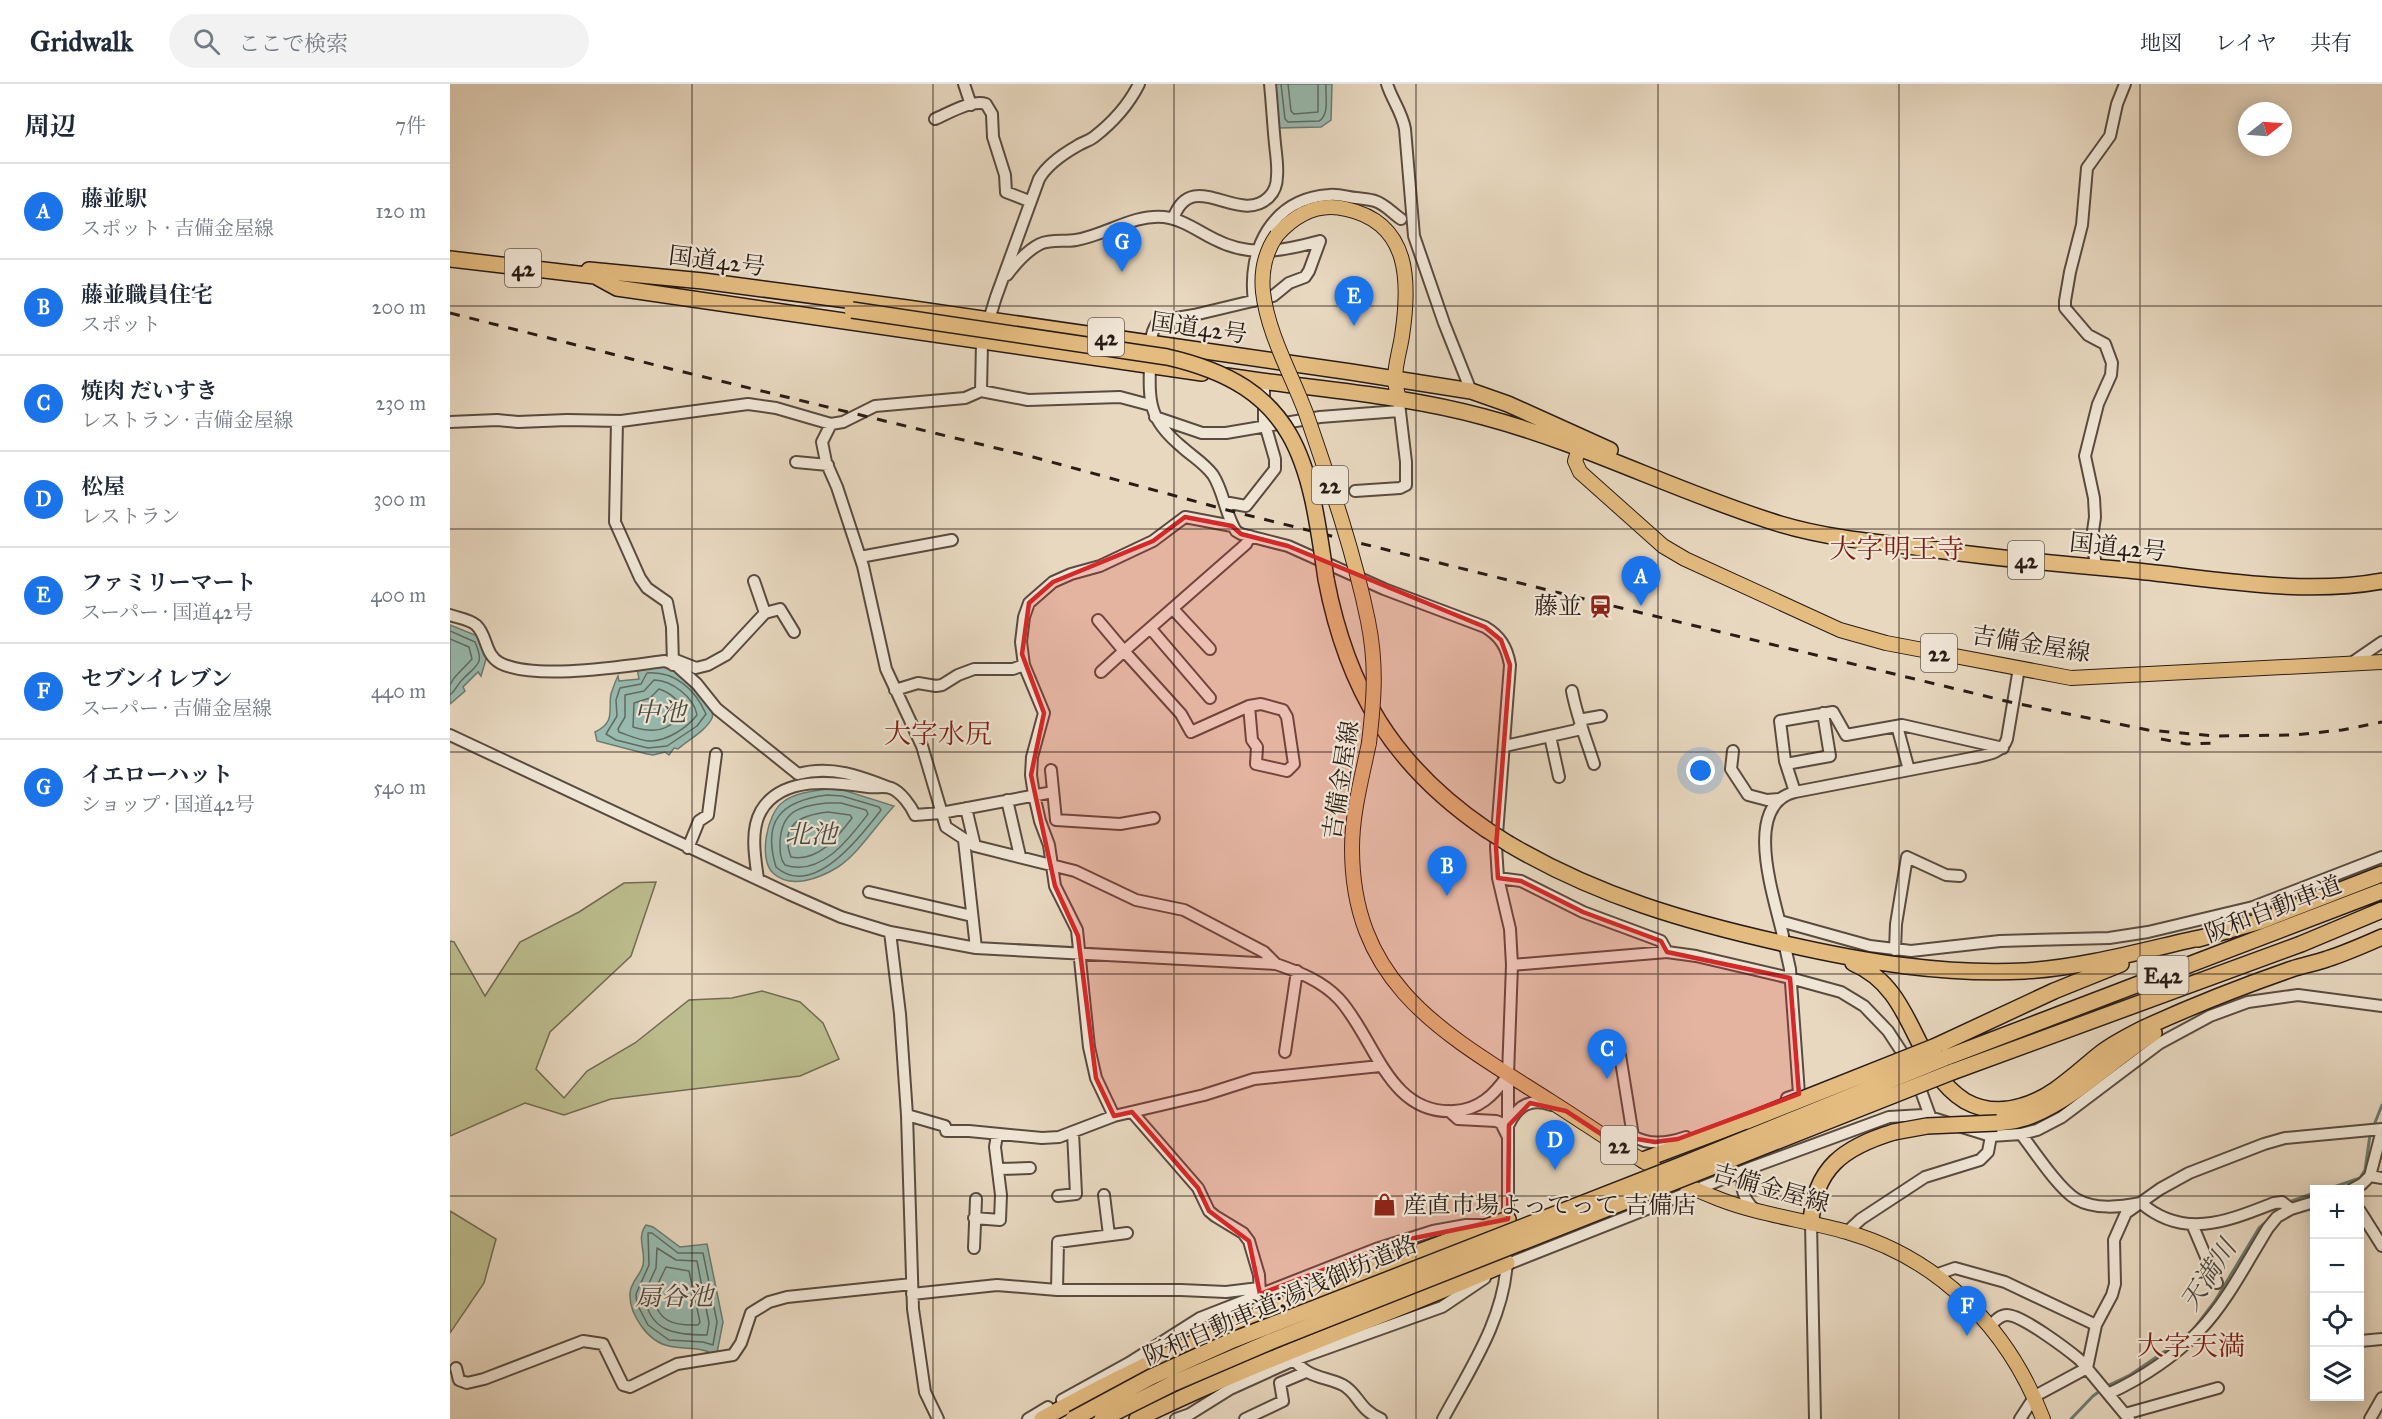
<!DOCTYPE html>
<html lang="ja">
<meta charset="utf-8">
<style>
:root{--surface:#fff;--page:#f2f2f3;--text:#1f2937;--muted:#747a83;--line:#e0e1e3;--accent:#1a73e8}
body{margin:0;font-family:"IM FELL Great Primer","Noto Serif JP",serif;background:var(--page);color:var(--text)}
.controls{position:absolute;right:18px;bottom:18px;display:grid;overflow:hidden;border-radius:0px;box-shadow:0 3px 15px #0003}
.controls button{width:54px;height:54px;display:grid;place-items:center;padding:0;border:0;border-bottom:2px solid var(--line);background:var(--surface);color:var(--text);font:30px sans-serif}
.compass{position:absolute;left:1788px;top:18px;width:54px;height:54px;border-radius:50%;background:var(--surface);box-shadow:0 3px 15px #0003;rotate:73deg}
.you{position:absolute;left:1251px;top:687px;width:21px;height:21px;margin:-15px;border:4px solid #fff;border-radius:50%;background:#1a73e8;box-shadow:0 0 0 9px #1a73e833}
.badge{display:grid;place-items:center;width:39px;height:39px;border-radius:50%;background:var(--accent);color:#fff;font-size:20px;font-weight:700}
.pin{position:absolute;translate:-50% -50px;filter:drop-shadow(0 2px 3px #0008)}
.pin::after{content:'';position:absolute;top:32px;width:21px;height:18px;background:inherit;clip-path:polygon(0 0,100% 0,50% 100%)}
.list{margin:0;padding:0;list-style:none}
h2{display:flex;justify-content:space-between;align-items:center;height:78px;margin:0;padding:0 24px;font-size:26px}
h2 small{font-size:20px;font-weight:400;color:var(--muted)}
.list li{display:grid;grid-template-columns:39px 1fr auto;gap:18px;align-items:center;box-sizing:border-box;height:96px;padding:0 24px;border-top:2px solid var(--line)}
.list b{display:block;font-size:22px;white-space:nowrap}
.list p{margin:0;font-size:20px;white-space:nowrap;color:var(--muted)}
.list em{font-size:20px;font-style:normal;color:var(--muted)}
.icon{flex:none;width:33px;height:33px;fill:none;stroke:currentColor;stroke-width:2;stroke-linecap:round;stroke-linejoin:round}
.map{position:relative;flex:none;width:1932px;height:1335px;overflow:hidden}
header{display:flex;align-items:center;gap:36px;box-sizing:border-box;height:84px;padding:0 30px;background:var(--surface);border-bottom:2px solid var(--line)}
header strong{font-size:28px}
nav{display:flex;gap:33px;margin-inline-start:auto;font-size:21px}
.search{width:420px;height:54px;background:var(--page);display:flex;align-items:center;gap:15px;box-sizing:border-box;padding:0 21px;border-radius:33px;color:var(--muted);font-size:22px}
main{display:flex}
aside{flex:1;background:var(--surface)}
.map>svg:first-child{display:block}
.green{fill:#bcbd8e;stroke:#726c52;stroke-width:1.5}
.water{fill:#98baaf;stroke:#6c7b71;stroke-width:1.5}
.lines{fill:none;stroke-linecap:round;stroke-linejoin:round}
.shore{stroke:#606b62;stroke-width:1.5}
.stream{stroke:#6c7b71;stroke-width:3}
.minor-casing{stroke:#594b40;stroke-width:14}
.major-casing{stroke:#291c15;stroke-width:16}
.highway-casing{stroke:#291c15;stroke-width:18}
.minor{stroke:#f0e6d6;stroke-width:10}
.major{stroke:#e4bc80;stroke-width:14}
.highway{stroke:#e4bc80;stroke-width:15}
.rail{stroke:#291c15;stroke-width:3;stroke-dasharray:10 10;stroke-linecap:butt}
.major-bridge-casing{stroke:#291c15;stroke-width:16;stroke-linecap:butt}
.highway-bridge-casing{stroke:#291c15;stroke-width:18;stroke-linecap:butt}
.major-bridge{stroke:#e4bc80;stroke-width:14}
.highway-bridge{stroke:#e4bc80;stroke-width:15}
.marked{fill:#d62828;fill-opacity:0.2;stroke:#d62828;stroke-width:4.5;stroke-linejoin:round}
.grid{fill:none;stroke:#291c15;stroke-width:1.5;stroke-opacity:0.55}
.labels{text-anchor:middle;stroke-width:4.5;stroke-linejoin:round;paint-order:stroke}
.shield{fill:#f0e6d6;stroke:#65594f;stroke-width:1.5}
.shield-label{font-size:22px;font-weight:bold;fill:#291c15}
.street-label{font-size:24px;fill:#291c15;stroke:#f0e6d6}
.poi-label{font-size:24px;fill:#291c15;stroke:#f0e6d6;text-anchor:end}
.water-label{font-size:26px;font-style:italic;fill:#4a4b43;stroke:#f0e6d6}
.quarter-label{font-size:27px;fill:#7a1f14;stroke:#f0e6d6}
</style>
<header>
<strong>Gridwalk</strong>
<div class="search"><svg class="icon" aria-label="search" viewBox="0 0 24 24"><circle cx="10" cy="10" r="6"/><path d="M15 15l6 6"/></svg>ここで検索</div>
<nav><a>地図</a><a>レイヤ</a><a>共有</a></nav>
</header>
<main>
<aside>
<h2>周辺<small>7件</small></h2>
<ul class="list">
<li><span class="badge">A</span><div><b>藤並駅</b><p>スポット · 吉備金屋線</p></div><em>120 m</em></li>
<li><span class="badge">B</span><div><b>藤並職員住宅</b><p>スポット</p></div><em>200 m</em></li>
<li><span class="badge">C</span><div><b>焼肉 だいすき</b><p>レストラン · 吉備金屋線</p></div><em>230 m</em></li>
<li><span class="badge">D</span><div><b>松屋</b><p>レストラン</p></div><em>300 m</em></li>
<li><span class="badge">E</span><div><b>ファミリーマート</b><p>スーパー · 国道42号</p></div><em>400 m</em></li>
<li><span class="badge">F</span><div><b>セブンイレブン</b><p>スーパー · 吉備金屋線</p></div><em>440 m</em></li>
<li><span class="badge">G</span><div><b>イエローハット</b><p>ショップ · 国道42号</p></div><em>540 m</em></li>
</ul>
</aside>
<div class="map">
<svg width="1932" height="1335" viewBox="0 0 1932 1335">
<rect width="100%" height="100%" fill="#e8d8c0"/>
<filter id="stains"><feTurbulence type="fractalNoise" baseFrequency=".00333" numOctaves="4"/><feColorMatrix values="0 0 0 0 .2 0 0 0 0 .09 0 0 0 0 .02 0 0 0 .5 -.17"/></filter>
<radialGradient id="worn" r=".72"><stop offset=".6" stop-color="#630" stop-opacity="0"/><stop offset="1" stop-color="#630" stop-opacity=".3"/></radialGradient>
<path class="green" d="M206,798L181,872L100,948L86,985L114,1014L137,987L185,959L239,916L282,914L312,907L350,918L373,939L389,975L350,992L161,1015L114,1031L75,1019L0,1052V857L4,858L35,912L70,858L129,828L174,799Z
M0,1127L46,1155L34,1199L0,1249Z"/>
<path class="water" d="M825,0H882L881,36L871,43L829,44Z
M0,541L30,553L36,575L31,592L28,588L13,603L15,607L0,620Z
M204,582C208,583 213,582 218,583C229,586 267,621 262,634C256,647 238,656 228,665L224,664L219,671L215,668L203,671L197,670L147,657L145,648C166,638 158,626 161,610C163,604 165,598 168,592L169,597L189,595L187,584Z
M377,705L393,706L444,722C427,740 408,770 388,783C370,794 341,806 323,789C308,775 317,729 333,718C345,709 362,707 377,705Z
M196,1141L203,1143L230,1163L257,1160L273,1238L267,1269L263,1270C249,1262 235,1266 219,1262C198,1258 179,1230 180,1210C180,1198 191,1191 193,1181C196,1166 186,1154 196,1141Z"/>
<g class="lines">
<path class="shore" d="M831,0L835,35L838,38L869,37C880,30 875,12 876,0
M838,0L841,27L844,30L868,28V0
M0,547L25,558C35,581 27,580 12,596C7,601 6,606 0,611
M0,555L19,563L22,575L4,594L0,601
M197,589C225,587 245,605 256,630L247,642L217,662L198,664L166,656L156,650L167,632L166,616L170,604L191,600Z
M204,596C221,596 244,613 247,631C237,644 218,656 202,657C193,658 178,651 169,648L168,645L175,633V611L194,607Z
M209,605C220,608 233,620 236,630C216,646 207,650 183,643L184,619L200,614Z
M377,711L392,712L429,723L431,726C412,751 363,816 326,783C312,736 331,717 377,711Z
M377,719H391L416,726L418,730C399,755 371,793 335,781C330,775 330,767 330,759C331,727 349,722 377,719Z
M378,728L400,731L402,734C387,754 368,778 341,773C329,741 350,731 378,728Z
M198,1149H202L228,1169H253L267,1238L263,1261L253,1258L219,1256L198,1241L187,1220L186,1210L199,1181Z
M207,1164L226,1176L247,1177L259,1239L257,1251C225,1251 199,1248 194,1210L206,1184Z
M216,1183L239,1187L250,1238L248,1241C224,1242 207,1238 203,1210Z"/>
<path class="stream" d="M1875,1106L1910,1094L1915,1086L1920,1051L1932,1021
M1743,1246L1765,1217L1809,1144L1839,1118L1864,1109
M1621,1335L1643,1312L1657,1302L1680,1291L1736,1253"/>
<defs>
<path id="minor" d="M514,0L521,21
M689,0C679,20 662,39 644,53C639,57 633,58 627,62C613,70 597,81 589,95L546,213L532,258L531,307L578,316L670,313L700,321
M937,0C942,16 952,28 955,45L964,152L994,239L1021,307
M485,35C499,29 522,15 536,20L542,30L543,53L555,91L556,108L579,117
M723,135C742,81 789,143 819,113C824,108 827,100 827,92C828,82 826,70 825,60C823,40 822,20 820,0
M870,157L859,187L855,193L839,199L823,212L744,231L709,237C699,248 701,263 700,277C699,318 698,335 732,363C743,373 754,379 763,391C774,408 775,430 786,447L791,450L838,462L934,505L1035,543C1050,552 1057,563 1060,581L1046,763L1048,794L1060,845L1062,881L1058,991V1141
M557,191C566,179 576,167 590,160C601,155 614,158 626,156C656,151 683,130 714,133C732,135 748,147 764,155C800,174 833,167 870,157
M804,217C797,166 822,115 879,111C889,110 897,113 906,114C913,115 919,115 925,117C935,120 942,129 951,135
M705,333L752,349H776L870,333L949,327
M167,337L165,438L190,494L197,504L217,518L222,543L223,581
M0,338L47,336L68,338L117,336L171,337L298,320L326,324L381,340L393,338L425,322L515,314L531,307
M381,340L372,358L376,378L387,403L413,482L436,585L472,662L496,743L525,762L625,787L686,816L734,826L814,868L826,880
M346,378L378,381
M905,407L950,404L956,401V378L949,319
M774,418L796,422L825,385V375L814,337V298
M410,473L502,456
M1646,483L1642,454L1645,433L1644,414L1635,372L1648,320L1661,291L1662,279L1655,260L1638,251L1615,224V217L1620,188L1632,141L1637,84L1660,52L1667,20L1675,0
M304,497L315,529
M723,525L760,565
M0,531C8,534 19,535 26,541C38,552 34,570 50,579C85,597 175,582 215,577L227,582L247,600L267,625L348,690C381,681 410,692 440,704
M648,536L674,567L651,588
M701,545L760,614
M223,575L246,584L258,581L276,571L315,529L330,525L344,548
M1900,580L1932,558
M445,606L468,599L486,602L492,601L508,591L524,585H563L574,581
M1122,607C1127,633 1136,655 1144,680
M799,622L802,656L807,663L806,680L837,687L844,680L837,633L833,626L811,620L799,622L741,648L731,630L674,567L796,460L800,452
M1447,642L1459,686
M0,651L339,810L391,833L440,848L526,864L826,880C849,888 872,897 889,915C925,954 938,1031 1004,1027C1029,1026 1044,1011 1058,991
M1100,652L1109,693
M1055,662L1127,646L1134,635L1151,632
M1283,667L1281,685L1298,711L1317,716L1329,715
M1336,680L1380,672L1373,629
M601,686L606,736L670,740L704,734
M1345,708L1335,677L1330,637L1383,628L1396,651L1452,641L1553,664
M557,716L570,772
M516,724L525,762
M514,756L526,864
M238,764L249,737L258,731L266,670
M1048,794L1071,797L1133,828L1211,857L1217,868
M308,795C305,774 300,746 311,727C332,691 384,698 418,703C425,704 435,702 441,704C451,708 461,722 465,731L491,729L603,708
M419,808L522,832
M1330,837L1420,862L1461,867L1550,857L1659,854L1698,848L1803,823L1932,773
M440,848L450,930L457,1031L463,1225L475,1308L488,1335
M1333,852C1325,815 1291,721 1345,708L1522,674C1535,671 1552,670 1557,655L1569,584
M1445,866L1446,840L1457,773L1496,791L1510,792
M1336,867L1340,885L1349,1010L1337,1014
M1062,881L1217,868L1246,872L1340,894L1391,908L1414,922L1438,947L1459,979
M835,968L847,887
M1170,971L1183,1052
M1467,996L1480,1032
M999,1027L1008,1035L1046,1037L1051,1039L1058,1053
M682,1028L748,1104L759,1127L765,1132L793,1149L799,1157L809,1191L810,1210
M457,1031L495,1042L496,1047H519L592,1054L609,1053L664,1032L754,1011L804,995L930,982
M664,1032L646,994L639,963L627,846L605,802L599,761L590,737L584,711L581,691L582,673L594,629L574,581L571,558L574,533L579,519L603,498L621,490L650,482L703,457L735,433L782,442
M1059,1040C1068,1021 1081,1014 1101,1021
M1571,1050C1584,1067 1609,1105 1626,1115C1645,1126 1670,1123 1691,1119C1734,1156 1778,1137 1824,1119L1832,1118L1841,1125L1864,1118
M1174,1065L1183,1052C1199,1062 1219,1059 1236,1053
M549,1085L580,1084
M1301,1085C1286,1098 1293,1115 1305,1126
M1920,1092L1932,1046
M1901,1106L1912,1100L1920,1092L1932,1094
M654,1111L659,1151
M608,1112L626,1110L623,1048
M1910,1127L1932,1162
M524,1134L550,1136L551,1111L545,1063L547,1051
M1361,1139L1365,1335
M1742,1140L1767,1199
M1397,1148L1411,1135L1475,1093L1530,1076L1538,1068L1541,1052
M524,1164L526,1115
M1053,1182L1303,1083L1439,1033L1473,1031L1541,1052L1571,1050L1587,1046L1612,1033L1710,959L1760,932L1798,918L1848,911L1932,922
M1485,1191L1505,1184L1555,1198L1646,1241
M607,1206L608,1158L677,1149
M462,1210L547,1201L607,1206H731L776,1208L809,1204
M1541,1241C1545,1237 1550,1231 1557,1231C1572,1231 1618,1266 1630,1276L1679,1335
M1910,1257L1932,1255
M844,1276C860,1295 874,1292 893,1301C909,1310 908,1325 931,1335
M6,1284L9,1296L17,1299L34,1295L133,1257L153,1260L173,1301L180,1303L227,1280L283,1271L291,1259L301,1229L319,1218L337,1213L462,1200
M1658,1310C1690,1295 1724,1273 1749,1247C1777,1218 1797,1178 1818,1144L1827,1133L1841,1125
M612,1316L679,1279L750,1234L926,1165L983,1147L1016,1141H1031
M1675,1330L1768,1304
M578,1335L598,1323
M726,1335L740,1330L780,1305L844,1276L992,1223L1035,1194
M795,1335L833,1317L830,1299L856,1288
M993,1335C1020,1285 1055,1234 1057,1175
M1570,1335L1585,1312L1637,1284L1646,1241L1662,1211L1665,1200L1664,1156L1676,1129L1710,1105L1739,1089L1814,1060L1835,1054L1932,1045
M1920,1335L1932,1314"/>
<path id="major" d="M827,151C845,131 868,118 896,125C961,139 960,199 952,252C950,266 944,284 945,298C946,304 948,310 949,316
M1132,355L1125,377L1130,388L1213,462L1235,475L1390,546L1436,559L1621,594L1932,578
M919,659C912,693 902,729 902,764C902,903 997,951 1100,1017C1154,1051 1208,1092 1269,1115C1310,1131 1355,1136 1397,1148C1491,1175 1559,1246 1593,1335"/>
<path id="highway" d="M0,175L145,192L167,204L752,289
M139,186L253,197L457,224L901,288L1021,307L1058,320L1160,366
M776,292C861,305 950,310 1034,333C1136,360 1229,409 1330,440C1373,453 1420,458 1465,463C1535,473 1607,480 1678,486C1759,494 1851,512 1932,497
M876,495C897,605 943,682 1037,746
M1059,760C1147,812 1237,838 1336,860C1415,878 1494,891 1575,887C1637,883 1698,865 1758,852
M1748,855L1811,837L1932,790
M1403,879C1467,906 1461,983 1515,1017C1533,1027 1553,1028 1572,1022C1602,1014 1627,988 1651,969C1664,959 1680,951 1694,944C1742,922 1793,902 1842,885C1854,881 1866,879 1877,875C1896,869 1914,861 1932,853
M1486,962L1604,907L1671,880
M1495,974L1932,807
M1502,988L1851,860L1932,826
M1547,1039C1559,1038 1572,1036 1583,1031C1627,1013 1664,974 1704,949
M1193,1076L1297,1037
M1361,1139C1364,1084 1394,1063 1444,1048
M592,1335C740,1252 899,1193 1058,1135
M687,1335C807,1276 934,1233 1057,1179"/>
</defs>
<use href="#minor" class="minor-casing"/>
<use href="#major" class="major-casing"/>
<use href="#highway" class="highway-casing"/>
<use href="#minor" class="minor"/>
<use href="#major" class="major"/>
<use href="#highway" class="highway"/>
<path class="rail" d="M0,229L213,283L583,373L777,426L1130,514L1564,619L1698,646L1765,652L1844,651L1892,646L1932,638
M1711,655L1737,660L1765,659"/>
<defs>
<path id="major-bridge" d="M827,151C815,168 811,188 813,208C818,251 842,291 857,332C880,399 904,468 918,537C927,581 924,616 919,659"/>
<path id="highway-bridge" d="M402,226L717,273C849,303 859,377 876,495
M1037,746L1059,760
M1297,1037L1486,962
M1444,1048L1477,1042L1547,1039
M623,1335L701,1293L783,1256L1231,1081L1495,974
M652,1335L724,1299L822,1257L1502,988"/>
</defs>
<use href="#major-bridge" class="major-bridge-casing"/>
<use href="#highway-bridge" class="highway-bridge-casing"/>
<use href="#major-bridge" class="major-bridge"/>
<use href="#highway-bridge" class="highway-bridge"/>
</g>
<path class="marked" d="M735,433L782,442L791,450L838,462L1035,543L1051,556L1060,581L1046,763L1048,794L1071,797L1133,828L1211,857L1217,868L1340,894L1349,1010L1228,1055L1205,1058L1181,1054L1174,1065L1116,1027L1080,1019L1059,1041L1058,1135L950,1157L810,1210L799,1157L759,1127L748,1104L682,1028L664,1032L646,994L628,852L605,802L581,691L594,629L572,570L579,519L603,498L703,457Z"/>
<path class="grid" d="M242,0V1335M483,0V1335M724,0V1335M966,0V1335M1208,0V1335M1449,0V1335M1690,0V1335M0,222H1932M0,445H1932M0,668H1932M0,890H1932M0,1112H1864M1910,1112H1932"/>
<defs>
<symbol id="station-bare" viewBox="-9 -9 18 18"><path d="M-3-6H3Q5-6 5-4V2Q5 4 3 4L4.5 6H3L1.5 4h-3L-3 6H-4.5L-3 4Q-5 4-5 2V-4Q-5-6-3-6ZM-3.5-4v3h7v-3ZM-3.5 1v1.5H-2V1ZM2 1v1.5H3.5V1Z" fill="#8f2418" stroke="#f0e6d6" stroke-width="2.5" paint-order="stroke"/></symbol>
<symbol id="shop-bare" viewBox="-9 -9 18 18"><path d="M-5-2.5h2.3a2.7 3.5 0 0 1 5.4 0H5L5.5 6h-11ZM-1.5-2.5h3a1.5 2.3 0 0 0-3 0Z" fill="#8f2418" stroke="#f0e6d6" stroke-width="2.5" paint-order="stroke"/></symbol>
</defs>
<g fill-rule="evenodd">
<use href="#station-bare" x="1134" y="506" width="33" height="33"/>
<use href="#shop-bare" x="918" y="1104" width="33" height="33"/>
</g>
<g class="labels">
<g class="shield">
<rect x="55" y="165" width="36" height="38" rx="4.5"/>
<rect x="638" y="234" width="36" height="38" rx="4.5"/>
<rect x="862" y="382" width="36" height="38" rx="4.5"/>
<rect x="1558" y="457" width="36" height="38" rx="4.5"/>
<rect x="1471" y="550" width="36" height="38" rx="4.5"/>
<rect x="1687.5" y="872" width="51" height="38" rx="4.5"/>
<rect x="1151" y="1042" width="36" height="38" rx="4.5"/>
</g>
<g class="shield-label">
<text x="73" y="192">42</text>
<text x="656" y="261">42</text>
<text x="880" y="409">22</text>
<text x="1576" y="484">42</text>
<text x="1489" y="577">22</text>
<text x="1713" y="899">E42</text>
<text x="1169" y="1069">22</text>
</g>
<g class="street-label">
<text transform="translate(267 177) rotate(7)" y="8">国道42号</text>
<text transform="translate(749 244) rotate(8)" y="8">国道42号</text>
<text transform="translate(1668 463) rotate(6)" y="8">国道42号</text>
<text transform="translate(1581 560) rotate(9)" y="8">吉備金屋線</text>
<text transform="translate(891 696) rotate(-81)" y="8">吉備金屋線</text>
<text transform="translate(1823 825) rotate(-21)" y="8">阪和自動車道</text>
<text transform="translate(1321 1104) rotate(16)" y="8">吉備金屋線</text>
<text transform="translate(830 1216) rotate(-23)" y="8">阪和自動車道;湯浅御坊道路</text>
</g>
<g class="poi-label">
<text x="1132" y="530">藤並</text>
<text x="953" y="1129" text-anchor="start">産直市場よってって 吉備店</text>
</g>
<g class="water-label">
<text x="210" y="637">中池</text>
<text x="361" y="759">北池</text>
<text transform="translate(1758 1191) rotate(-57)" y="9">天満川</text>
<text x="224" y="1221">扇谷池</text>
</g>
<g class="quarter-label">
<text x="1447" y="474">大字明王寺</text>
<text x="488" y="659">大字水尻</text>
<text x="1741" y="1271">大字天満</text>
</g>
</g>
<rect width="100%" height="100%" filter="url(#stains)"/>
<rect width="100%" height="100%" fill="url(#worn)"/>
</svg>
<div class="controls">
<button>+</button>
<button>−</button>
<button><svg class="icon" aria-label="locate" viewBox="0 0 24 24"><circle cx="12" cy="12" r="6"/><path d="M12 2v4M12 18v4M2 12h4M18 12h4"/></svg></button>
<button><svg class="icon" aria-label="layers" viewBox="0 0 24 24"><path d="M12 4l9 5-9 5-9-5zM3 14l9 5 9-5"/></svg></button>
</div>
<svg class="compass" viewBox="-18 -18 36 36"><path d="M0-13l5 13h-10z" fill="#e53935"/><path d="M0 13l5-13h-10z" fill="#747a83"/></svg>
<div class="you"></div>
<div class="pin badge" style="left:1191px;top:522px">A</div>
<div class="pin badge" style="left:997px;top:812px">B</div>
<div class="pin badge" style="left:1157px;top:995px">C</div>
<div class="pin badge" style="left:1105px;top:1086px">D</div>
<div class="pin badge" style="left:904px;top:242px">E</div>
<div class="pin badge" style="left:1517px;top:1252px">F</div>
<div class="pin badge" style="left:672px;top:188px">G</div>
</div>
</main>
